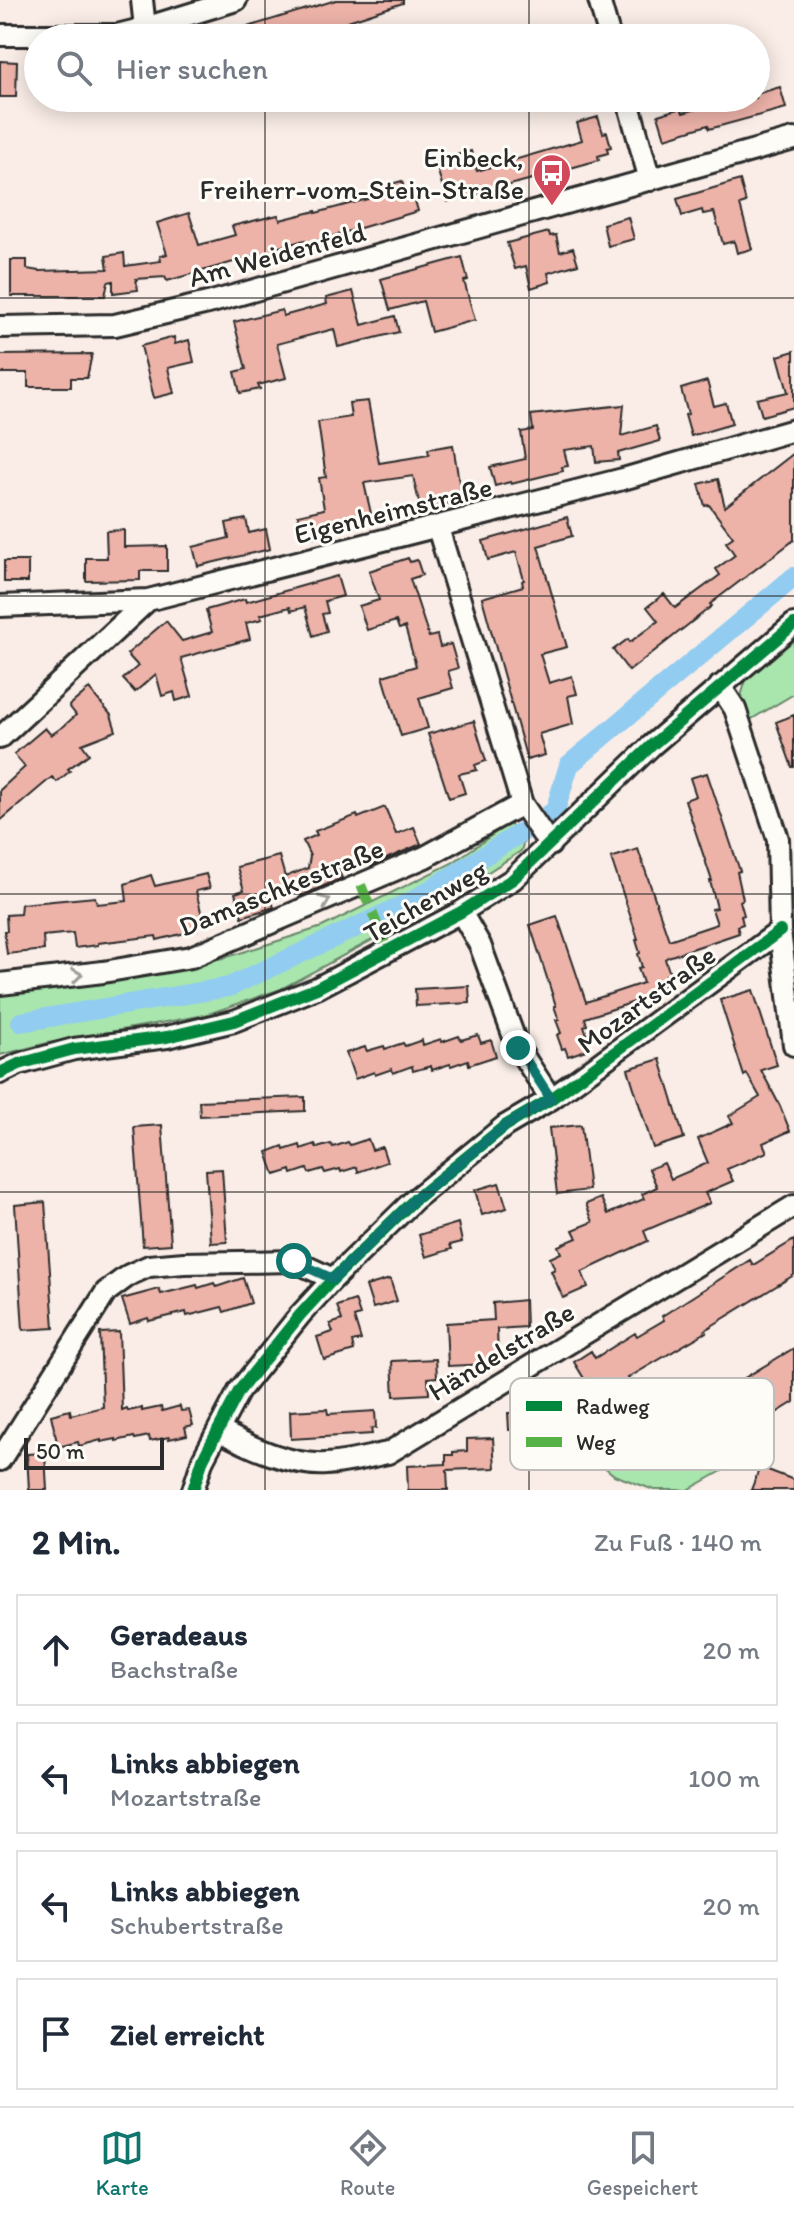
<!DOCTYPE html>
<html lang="de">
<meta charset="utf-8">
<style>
:root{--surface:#fff;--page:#f2f2f3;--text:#1f2937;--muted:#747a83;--line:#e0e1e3;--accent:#0f766e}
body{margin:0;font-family:Itim,sans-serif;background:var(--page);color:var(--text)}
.scale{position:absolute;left:24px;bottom:20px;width:140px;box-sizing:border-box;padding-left:8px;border:4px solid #2b2b2b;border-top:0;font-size:22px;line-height:28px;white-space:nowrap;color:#2b2b2b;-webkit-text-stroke:6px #fdfcf7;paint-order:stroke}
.stop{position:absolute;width:24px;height:24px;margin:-18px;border:6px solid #0f766e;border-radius:50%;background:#fff}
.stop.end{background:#0f766e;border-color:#fff;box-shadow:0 2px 8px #0008}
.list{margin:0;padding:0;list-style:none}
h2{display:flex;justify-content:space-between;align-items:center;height:104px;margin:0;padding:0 32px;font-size:34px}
h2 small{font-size:26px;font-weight:400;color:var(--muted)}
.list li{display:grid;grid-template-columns:52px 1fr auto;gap:24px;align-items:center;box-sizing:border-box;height:112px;margin:0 16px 16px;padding:0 16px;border:2px solid var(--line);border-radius:0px}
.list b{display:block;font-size:30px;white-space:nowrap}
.list p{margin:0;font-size:26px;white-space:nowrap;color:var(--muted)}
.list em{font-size:26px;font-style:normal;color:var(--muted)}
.icon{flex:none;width:44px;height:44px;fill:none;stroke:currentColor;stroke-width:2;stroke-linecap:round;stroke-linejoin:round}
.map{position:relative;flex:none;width:794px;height:1490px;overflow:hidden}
.search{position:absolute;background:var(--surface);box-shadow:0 4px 20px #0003;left:24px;right:24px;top:24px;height:88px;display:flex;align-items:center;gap:20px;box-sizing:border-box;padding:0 28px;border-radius:44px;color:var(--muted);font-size:30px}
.sheet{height:616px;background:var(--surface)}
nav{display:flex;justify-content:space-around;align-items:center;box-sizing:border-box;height:112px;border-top:2px solid var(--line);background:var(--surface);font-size:22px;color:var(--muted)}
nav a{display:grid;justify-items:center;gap:4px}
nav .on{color:var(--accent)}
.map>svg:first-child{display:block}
.green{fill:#a8e6ad;stroke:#6a886c;stroke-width:2}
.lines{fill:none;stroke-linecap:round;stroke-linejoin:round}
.canal{stroke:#92ccf1;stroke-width:20}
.building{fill:#edb3a9;stroke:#2b2b2b;stroke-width:2}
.street-casing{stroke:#2b2b2b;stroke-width:26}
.street{stroke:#fdfcf7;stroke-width:20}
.quiet{stroke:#56b246;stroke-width:10;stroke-dasharray:20 10;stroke-linecap:butt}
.cycleway-casing{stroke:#fdfcf7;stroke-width:17}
.cycleway{stroke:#00873e;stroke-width:12}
.oneway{stroke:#9e9e9b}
.route{stroke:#0f766e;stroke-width:10}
.grid{fill:none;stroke:#2b2b2b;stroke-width:2;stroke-opacity:0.55}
.labels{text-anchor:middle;stroke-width:6;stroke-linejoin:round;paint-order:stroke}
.poi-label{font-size:28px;fill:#2b2b2b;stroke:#fdfcf7;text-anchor:end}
.street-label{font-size:28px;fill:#2b2b2b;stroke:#fdfcf7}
.key{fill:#fdfcf7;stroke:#bebdba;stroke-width:2}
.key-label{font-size:22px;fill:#2b2b2b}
</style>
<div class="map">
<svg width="794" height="1490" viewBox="0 0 794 1490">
<rect width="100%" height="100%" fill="#faede7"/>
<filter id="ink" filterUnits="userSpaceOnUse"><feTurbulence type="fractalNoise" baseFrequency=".0125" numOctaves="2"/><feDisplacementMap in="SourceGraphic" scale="16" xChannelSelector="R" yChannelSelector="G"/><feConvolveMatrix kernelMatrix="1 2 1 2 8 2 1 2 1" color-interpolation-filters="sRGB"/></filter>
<g filter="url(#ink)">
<path class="green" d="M794,639V694L750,720L741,696L746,680Z
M508,824L513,826L524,841L521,851L432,908L281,989L205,1015L48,1043L0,1055V991L224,958L322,927L452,863Z
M691,1405L731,1466L688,1490H654L614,1475L583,1449L594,1443L610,1451Z"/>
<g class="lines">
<path class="canal" d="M21,1022L229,987L414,900L555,811L569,765L794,577"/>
</g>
<path class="building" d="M336,0H403V3L348,21L353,38H221V35Z
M0,61L17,62L16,97H0Z
M780,87L786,108L709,129L708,125L665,138L658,115L681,108L683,113L733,98H756V94Z
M598,117L603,133L607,132L611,147L607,148L608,153L598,156L599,160L567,169L568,171L544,178L543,176L447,202L435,161L471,151L477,171L582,140L577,123Z
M740,180L746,203L740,205L752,249L737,253L734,241L723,244L714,212L703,214L702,210L682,216L677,199Z
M402,181L405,192L412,190L418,211L306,244L305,240L272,249V251L167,281L165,277L136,279L138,290L113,293V281L108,282L105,296H11V260H27V269L39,271L108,269L106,256L124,253L125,266L161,261L160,256L167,254L157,223L189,213L199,245L235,235L232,226L278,215L280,220L316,211V213L386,194L384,186Z
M628,217L634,239L608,246L603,224Z
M549,232L550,236L556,235L560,252L573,248L578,264L548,273L550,282L531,288L526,266L515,269L507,243Z
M462,257L468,280L464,281L475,320L431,332L423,301L390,310L381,279Z
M353,291L362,325L395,316L399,332L338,347L334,329L277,344L286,378L258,385L260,389L240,393L235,372L246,369L234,322L282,310L283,316L327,304L326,298Z
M174,337L175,344L189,340L194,362L168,368L174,393L154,398L141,346Z
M794,351V407L762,416L757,399L788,392L778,356Z
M92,354L87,378H71V387H28V373H0V355Z
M707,381L714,406L726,403L732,424L691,436L685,415L688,414L681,389Z
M368,401L379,463L429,455L428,449L453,445L462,500L421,511L413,476L364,483L373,522L304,539L298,515L324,509L319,478L326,477L318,422L351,417L349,403Z
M624,405L621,436L656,426L660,441L618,453L619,460L596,462L594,446L564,450L568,466L562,467L563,471L511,484L510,482L495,486L490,467L525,459L521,432L533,430L531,415Z
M794,453V540L710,604L712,606L629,671L613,650L628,639L630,642L658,621L647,607L664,594L675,608L720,575L716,569L735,555L726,542L733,537L709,505L705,506L699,484L718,479L725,507Z
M567,517L572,536L538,546L567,647L540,654L549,683L572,676L577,694L568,696L573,724L539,734L545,755L527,760L482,598L523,586L522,581L524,580L516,552L488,560L483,541Z
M246,519L249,533L266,529L270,549L198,566L193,547L229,538L226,523Z
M124,530V547L167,546V571H140V580L86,581V558H107L106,531Z
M408,558L410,562L417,560L422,575L410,579L429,637L437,635L440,647L451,644L458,668L448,671L453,688L419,698L428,728L401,736L383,676L416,666L405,627L399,629L396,621L367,630L359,606L379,600L369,571Z
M4,561H28V582H4Z
M337,576L343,596L325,601L328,613L322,614L327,631L313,636L305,607L291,611L290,607L260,615L262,619L246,623L250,639L181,658L192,696L176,701L174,692L162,696L156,674L135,692L123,679L138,666L127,654L166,621L182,641L212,632L206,610L245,599L246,602Z
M89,689L111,715L116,731L82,744L89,754L68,769L70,771L57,782L52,777L0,821V790L25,767L14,754L45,728L51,735L64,726L76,715L69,706Z
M794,715V767H792L776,722Z
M474,721L486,761L475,765L477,770L459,774L465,793L449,798L428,734Z
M707,773L740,871L737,872L743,899L740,901L744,915L741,916L743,924L737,926L739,933L668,957L665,959L670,974L666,975L669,983L663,985L665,992L585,1018L587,1025L584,1026L589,1040L584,1042L586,1050L568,1056L565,1048L562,1049L557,1035L561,1033L556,1020H559L554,1006H556L530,925L557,916L586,1002L643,983L638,968L642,967L638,954L640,953L636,940L638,939L611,858L638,849L669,940L717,924L712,909L717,908L710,881H712L685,800L696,796L690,778Z
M385,807L396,834L414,827L421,844L372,865L369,858L338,869L342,878L301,896L299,891L271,899L274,907L242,917L235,893L244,890L237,867L279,856L285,877L308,868L310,856L303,841L317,835L315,831L357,815L358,818Z
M206,874L210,888L196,891L203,920L195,922L197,930L157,940L156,936L98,943V945L75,948L73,933L43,936L44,950L7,954L4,931H7L6,915L20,914L21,904L95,897L97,904L127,901L125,884L151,875L155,886Z
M469,986L470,1003L416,1006L415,989Z
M753,990L777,1065L761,1070L780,1106L790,1131L763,1143L767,1152L727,1169L733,1181L705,1193L710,1203L644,1231L648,1241L582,1272L588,1287L563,1298L551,1271L555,1269L550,1258L561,1253L558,1246L577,1238L573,1230L593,1222L586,1204L601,1198L608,1214L644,1199L642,1194L657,1187L649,1169L664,1163L671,1179L708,1163L698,1139L733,1123L729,1116L760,1097L747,1074L744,1076L720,1000Z
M478,1035L481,1043L491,1040L496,1056L469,1065L468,1060L451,1066L450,1064L432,1070L431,1066L413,1071L412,1066L393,1073L392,1069L375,1075L374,1072L355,1079L346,1053L365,1047L367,1051L384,1046L385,1049L403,1043L405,1046L422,1040L423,1045L441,1039L442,1042L459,1036L461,1040Z
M660,1059L684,1138L653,1148L628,1069Z
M305,1097V1111L200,1116L199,1101Z
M162,1125L171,1244L143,1246L134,1127Z
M581,1125L589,1190L557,1194L549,1128Z
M368,1139L372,1150L382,1147L387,1162L358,1172L357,1167L341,1172L340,1169L325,1173L323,1169L309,1173L307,1169L292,1174L291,1170L275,1175L267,1152L283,1146L284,1150L300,1145L301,1149L315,1144L317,1148L331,1144L333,1147L348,1142L350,1145Z
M222,1169L227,1242L211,1243L206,1170Z
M499,1183L507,1208L482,1215L475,1190Z
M45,1202L54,1328L23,1330L15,1205Z
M458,1223L462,1242L450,1245L452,1249L426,1257L419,1235Z
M794,1240V1275L705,1330L706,1332L628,1378L640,1395L615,1410L610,1402L594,1412L581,1390L588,1385L574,1362L591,1351L595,1358L635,1333L637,1336L664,1320L662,1316L750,1260L753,1265Z
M243,1278L251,1303L224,1312L222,1307L187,1316L186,1312L149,1321L148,1318L130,1324L122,1299L159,1289L161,1294L197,1285L198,1288L214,1283L216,1287Z
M390,1279L397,1301L373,1308L366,1286Z
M355,1300L360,1315L354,1317L361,1340L352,1342L354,1351L324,1360L317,1337L333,1332L330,1324L342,1320L337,1306Z
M525,1300L526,1327L497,1329L498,1359H489V1364L448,1366L446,1323L494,1320L493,1303Z
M119,1332L122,1410L127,1408L128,1411L142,1408V1411L161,1407L162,1411L180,1406L181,1411L189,1410L193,1425L185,1427L187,1435L169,1439V1437L150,1441L149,1436L135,1439L134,1437L116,1441V1439L101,1442V1440L79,1446L78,1442L58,1447L51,1415L70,1410L71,1415L103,1407L100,1333Z
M794,1348V1402L739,1436L747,1449L732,1458L700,1405Z
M436,1359L437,1377L428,1378L429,1394L394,1396L392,1361Z
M546,1402L547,1428L509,1430L508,1413H519L518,1404Z
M327,1409L328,1414L375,1411L376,1428L371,1429L372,1434L291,1439L290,1411Z
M493,1438L495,1468L447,1470L448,1490H408L407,1466L446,1464V1455H453V1452L467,1451V1439Z
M45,1453L47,1490H29L27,1454Z
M760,1467L794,1480V1490H751Z"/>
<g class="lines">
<defs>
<path id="street" d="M142,0L145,28
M599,0L610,38
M0,35H117L145,28L236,0
M627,98L650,180
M0,327L115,325L212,302L794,139
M438,528L522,804L550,845
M0,606L148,600L623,479L794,430
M720,686L735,709L778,839L780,931L794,1045
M0,738L148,600
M461,912L480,945L518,1048L551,1099
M0,984L103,972L191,957L425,857L522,804
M0,1073L19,1064L74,1049L167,1037L234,1021L317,988L461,912L513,879L652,745L794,624
M219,1430C248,1447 292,1466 326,1464C346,1463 368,1457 388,1453L794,1206
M0,1460L106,1292L129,1275L149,1266L184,1263L294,1261L333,1279
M193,1490L203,1459L239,1391L300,1315L333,1279L414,1200L505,1126L551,1099L780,931"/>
</defs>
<use href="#street" class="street-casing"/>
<use href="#street" class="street"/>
<path class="quiet" d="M361,885L388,951"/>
<defs>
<path id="cycleway" d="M0,1073L19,1064L74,1049L167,1037L234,1021L317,988L461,912L513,879L652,745L794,624
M193,1490L203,1459L239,1391L300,1315L333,1279L414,1200L505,1126L551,1099L780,931"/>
</defs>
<use href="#cycleway" class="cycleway-casing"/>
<use href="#cycleway" class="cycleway"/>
</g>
<defs><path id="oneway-chevron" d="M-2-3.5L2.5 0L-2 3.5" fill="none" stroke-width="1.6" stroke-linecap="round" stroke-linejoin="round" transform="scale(2)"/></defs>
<g class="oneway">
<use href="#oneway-chevron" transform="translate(325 901) rotate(-23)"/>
<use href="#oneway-chevron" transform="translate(77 975) rotate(-7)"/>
</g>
</g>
<g class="lines" filter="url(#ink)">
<path class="route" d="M294,1261L333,1279L414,1200L505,1126L551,1099L518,1048"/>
</g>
<path class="grid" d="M265,0V38M529,0V38M265,98V1490M529,98V1490M0,298H794M0,596H794M0,894H794M0,1192H794"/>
<defs>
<symbol id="bus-pin" viewBox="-11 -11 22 30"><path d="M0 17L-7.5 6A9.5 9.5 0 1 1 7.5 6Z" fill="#d1495b" stroke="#fdfcf7"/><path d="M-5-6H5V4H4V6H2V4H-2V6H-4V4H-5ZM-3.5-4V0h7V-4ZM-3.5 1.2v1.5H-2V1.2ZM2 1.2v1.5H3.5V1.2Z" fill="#fff"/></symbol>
</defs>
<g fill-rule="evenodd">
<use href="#bus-pin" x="530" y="151" width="44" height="60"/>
</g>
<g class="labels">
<g class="poi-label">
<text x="524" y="167">Einbeck,<tspan x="524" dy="32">Freiherr-vom-Stein-Straße</tspan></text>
</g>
<g class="street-label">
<text transform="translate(277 254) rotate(-15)" y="10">Am Weidenfeld</text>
<text transform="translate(393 510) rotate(-14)" y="10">Eigenheimstraße</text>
<text transform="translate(281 887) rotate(-22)" y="10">Damaschkestraße</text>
<text transform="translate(425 901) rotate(-30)" y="10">Teichenweg</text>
<text transform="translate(646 999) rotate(-36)" y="10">Mozartstraße</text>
<text transform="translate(501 1351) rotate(-31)" y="10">Händelstraße</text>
</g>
</g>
<rect x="510" y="1378" width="264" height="92" rx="12" class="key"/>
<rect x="526" y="1401" width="36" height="10" fill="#00873e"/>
<rect x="526" y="1437" width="36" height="10" fill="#56b246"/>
<g class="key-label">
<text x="576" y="1414">Radweg</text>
<text x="576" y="1450">Weg</text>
</g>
</svg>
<div class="scale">50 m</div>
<div class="stop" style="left:294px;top:1261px"></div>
<div class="stop end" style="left:518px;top:1048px"></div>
<div class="search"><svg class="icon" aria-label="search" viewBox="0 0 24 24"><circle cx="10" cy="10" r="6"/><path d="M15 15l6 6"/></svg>Hier suchen</div>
</div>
<section class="sheet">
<h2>2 Min.<small>Zu Fuß · 140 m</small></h2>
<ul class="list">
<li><svg class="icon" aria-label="ahead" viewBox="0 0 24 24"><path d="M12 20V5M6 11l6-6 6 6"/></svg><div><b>Geradeaus</b><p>Bachstraße</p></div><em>20 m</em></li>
<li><svg class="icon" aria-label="left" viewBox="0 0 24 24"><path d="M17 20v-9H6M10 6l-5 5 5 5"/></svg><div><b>Links abbiegen</b><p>Mozartstraße</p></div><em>100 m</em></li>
<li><svg class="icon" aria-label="left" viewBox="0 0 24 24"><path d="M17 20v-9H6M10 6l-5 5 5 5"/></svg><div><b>Links abbiegen</b><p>Schubertstraße</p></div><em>20 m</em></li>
<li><svg class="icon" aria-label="arrive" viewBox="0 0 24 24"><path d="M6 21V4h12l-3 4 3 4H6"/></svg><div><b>Ziel erreicht</b></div></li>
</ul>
</section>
<nav>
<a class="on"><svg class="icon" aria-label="map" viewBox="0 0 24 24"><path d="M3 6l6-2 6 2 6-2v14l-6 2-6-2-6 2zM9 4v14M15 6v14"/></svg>Karte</a>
<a><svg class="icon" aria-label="directions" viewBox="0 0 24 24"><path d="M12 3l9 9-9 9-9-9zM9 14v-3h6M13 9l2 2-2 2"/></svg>Route</a>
<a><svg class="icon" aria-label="saved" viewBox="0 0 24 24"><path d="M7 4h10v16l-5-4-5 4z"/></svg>Gespeichert</a>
</nav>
